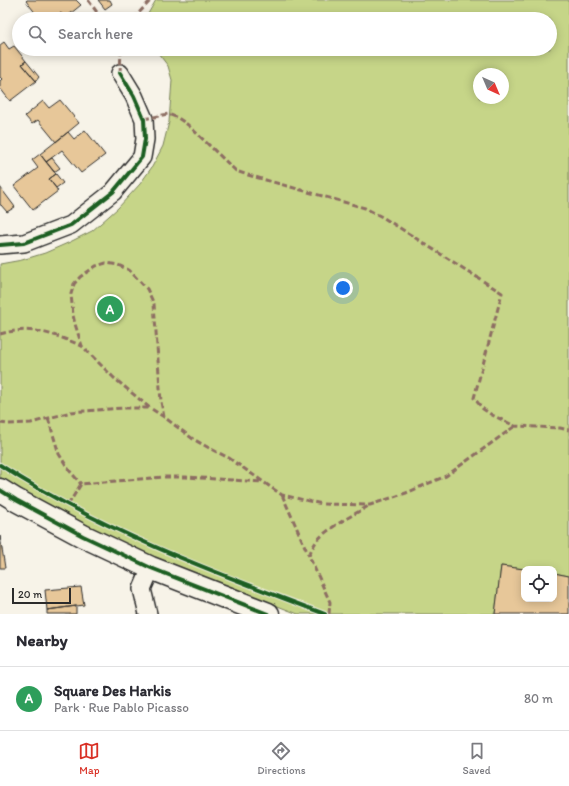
<!DOCTYPE html>
<meta charset="utf-8">
<style>
:root{--surface:#fff;--page:#f7f7f7;--text:#2b2b33;--muted:#7c7c81;--line:#e1e1e2;--accent:#d93025}
body{margin:0;font-family:Itim,sans-serif;background:var(--page);color:var(--text)}
.controls{position:absolute;right:12px;bottom:12px;display:grid;overflow:hidden;border-radius:8px;box-shadow:0 2px 10px #0003}
.controls button{width:36px;height:36px;display:grid;place-items:center;padding:0;border:0;border-bottom:1px solid var(--line);background:var(--surface);color:var(--text);font:20px sans-serif}
.compass{position:absolute;left:473px;top:68px;width:36px;height:36px;border-radius:50%;background:var(--surface);box-shadow:0 2px 10px #0003;rotate:136deg}
.scale{position:absolute;left:12px;bottom:10px;width:59px;box-sizing:border-box;padding-left:4px;border:2px solid #2b2b2b;border-top:0;font-size:11px;line-height:14px;white-space:nowrap;color:#2b2b2b;-webkit-text-stroke:3px #f7f3e8;paint-order:stroke}
.you{position:absolute;left:343px;top:288px;width:14px;height:14px;margin:-10px;border:3px solid #fff;border-radius:50%;background:#1a73e8;box-shadow:0 0 0 6px #1a73e833}
.badge{display:grid;place-items:center;width:26px;height:26px;border-radius:50%;background:var(--accent);color:#fff;font-size:13px;font-weight:700}
.pin{position:absolute;translate:-50% -50%;border:2px solid #fff;box-shadow:0 1px 4px #0006}
.list{margin:0;padding:0;list-style:none}
h2{display:flex;justify-content:space-between;align-items:center;height:52px;margin:0;padding:0 16px;font-size:17px}
h2 small{font-size:13px;font-weight:400;color:var(--muted)}
.list li{display:grid;grid-template-columns:26px 1fr auto;gap:12px;align-items:center;box-sizing:border-box;height:64px;padding:0 16px;border-top:1px solid var(--line)}
.list b{display:block;font-size:15px;white-space:nowrap}
.list p{margin:0;font-size:13px;white-space:nowrap;color:var(--muted)}
.list em{font-size:13px;font-style:normal;color:var(--muted)}
.icon{flex:none;width:22px;height:22px;fill:none;stroke:currentColor;stroke-width:2;stroke-linecap:round;stroke-linejoin:round}
.map{position:relative;flex:none;width:569px;height:614px;overflow:hidden}
.search{position:absolute;background:var(--surface);box-shadow:0 2px 10px #0003;left:12px;right:12px;top:12px;height:44px;display:flex;align-items:center;gap:10px;box-sizing:border-box;padding:0 14px;border-radius:22px;color:var(--muted);font-size:15px}
.sheet{height:116px;background:var(--surface)}
nav{display:flex;justify-content:space-around;align-items:center;box-sizing:border-box;height:56px;border-top:1px solid var(--line);background:var(--surface);font-size:11px;color:var(--muted)}
nav a{display:grid;justify-items:center;gap:2px}
nav .on{color:var(--accent)}
.map>svg:first-child{display:block}
.green{fill:#c6d588;stroke:#78805a;fill-rule:evenodd}
.building{fill:#e7c799;stroke:#2b2b2b}
.lines{fill:none;stroke-linecap:round;stroke-linejoin:round}
.street-casing{stroke:#2b2b2b;stroke-width:20}
.secondary-casing{stroke:#2b2b2b;stroke-width:25}
.street{stroke:#f7f3e8;stroke-width:17}
.secondary{stroke:#f7f3e8;stroke-width:22}
.quiet{stroke:#8d6e63;stroke-width:3;stroke-dasharray:6 3;stroke-linecap:butt}
.cycleway-casing{stroke:#f7f3e8;stroke-width:6}
.cycleway{stroke:#1b5e20;stroke-width:4}
</style>
<div class="map">
<svg width="569" height="614" viewBox="0 0 569 614">
<rect width="100%" height="100%" fill="#f7f3e8"/>
<filter id="ink" filterUnits="userSpaceOnUse"><feTurbulence type="fractalNoise" baseFrequency=".025" numOctaves="2"/><feDisplacementMap in="SourceGraphic" scale="8" xChannelSelector="R" yChannelSelector="G"/><feConvolveMatrix kernelMatrix="1 2 1 2 8 2 1 2 1" color-interpolation-filters="sRGB"/></filter>
<g filter="url(#ink)">
<path class="green" d="M156,0H569V576L554,573V569H524L501,566L495,614H298L158,559L108,537L64,514L23,491L0,477V264L22,260L45,253L70,242L92,231L118,208L140,184L152,167L163,146L169,122L172,80L168,66L155,49H550V19H145ZM479,74H503V98H479Z"/>
<path class="building" d="M27,0H76L81,5L65,18L61,13L53,19H40L26,1Z
M98,0H110L112,4L105,9Z
M61,13L65,18L63,19H53Z
M4,42L9,49L14,46L26,61L22,64L36,81L10,101L0,88V81L2,79L0,77V45Z
M26,61L39,77L36,81L22,64Z
M60,100L79,123L56,142L38,120L32,124L25,116L43,101L49,108Z
M85,130L105,155L81,173L62,150L46,162L40,154L68,132L74,139Z
M40,154L56,174L49,179L58,191L33,210L14,186L38,168L32,160Z
M52,158L60,168L54,172L46,162Z
M56,174L63,183L56,188L49,179Z
M0,187L15,207L7,212L1,205H0Z
M0,536L5,568H0Z
M501,566L524,569V599H554V573L569,576V614H495Z
M81,587L84,605L47,610L45,590Z
M76,606V614H47V610Z"/>
<g class="lines">
<defs>
<path id="street" d="M0,245L24,243L71,225L113,192L142,157L145,139L144,119L134,96L120,73
M148,614L142,589L151,568"/>
<path id="secondary" d="M0,490L16,500L83,536L151,568L268,614"/>
</defs>
<use href="#street" class="street-casing"/>
<use href="#secondary" class="secondary-casing"/>
<use href="#street" class="street"/>
<use href="#secondary" class="secondary"/>
<path class="quiet" d="M88,0L102,19
M133,19L151,0
M120,73L121,49
M144,119L168,114L178,118L188,125L236,171L248,175L365,208L384,218L502,293L474,398L483,409L492,415L515,426L560,428L569,430
M0,334C31,325 54,334 82,346
M164,417L161,402L154,304L147,289L129,270L118,265L106,263L96,266L80,277L74,284L71,294L73,315L75,324L82,346L114,378L150,408L164,417L193,439L211,449L229,458L282,495L322,504L370,505L406,493L446,476L515,426
M48,418L59,454L69,470L81,484
M0,423L7,424L31,423L71,412L123,408H150
M282,495L295,524L309,556
M68,505L81,484L163,477H186L262,482
M329,614L330,602L309,556C310,553 311,550 313,547C321,530 354,515 370,505"/>
<defs>
<path id="cycleway" d="M0,245L24,243L71,225L113,192L142,157L145,139L144,119L134,96L120,73
M0,465C100,530 213,572 325,614
M0,490L16,500L83,536L151,568L268,614"/>
</defs>
<use href="#cycleway" class="cycleway-casing"/>
<use href="#cycleway" class="cycleway"/>
</g>
</g>
</svg>
<div class="controls">
<button><svg class="icon" aria-label="locate" viewBox="0 0 24 24"><circle cx="12" cy="12" r="6"/><path d="M12 2v4M12 18v4M2 12h4M18 12h4"/></svg></button>
</div>
<svg class="compass" viewBox="-18 -18 36 36"><path d="M0-13l5 13h-10z" fill="#e53935"/><path d="M0 13l5-13h-10z" fill="#7c7c81"/></svg>
<div class="scale">20 m</div>
<div class="you"></div>
<div class="pin badge" style="left:110px;top:309px;background:#2e9e5b">A</div>
<div class="search"><svg class="icon" aria-label="search" viewBox="0 0 24 24"><circle cx="10" cy="10" r="6"/><path d="M15 15l6 6"/></svg>Search here</div>
</div>
<section class="sheet">
<h2>Nearby<small></small></h2>
<ul class="list">
<li><span class="badge" style="background:#2e9e5b">A</span><div><b>Square Des Harkis</b><p>Park · Rue Pablo Picasso</p></div><em>80 m</em></li>
</ul>
</section>
<nav>
<a class="on"><svg class="icon" aria-label="map" viewBox="0 0 24 24"><path d="M3 6l6-2 6 2 6-2v14l-6 2-6-2-6 2zM9 4v14M15 6v14"/></svg>Map</a>
<a><svg class="icon" aria-label="directions" viewBox="0 0 24 24"><path d="M12 3l9 9-9 9-9-9zM9 14v-3h6M13 9l2 2-2 2"/></svg>Directions</a>
<a><svg class="icon" aria-label="saved" viewBox="0 0 24 24"><path d="M7 4h10v16l-5-4-5 4z"/></svg>Saved</a>
</nav>
